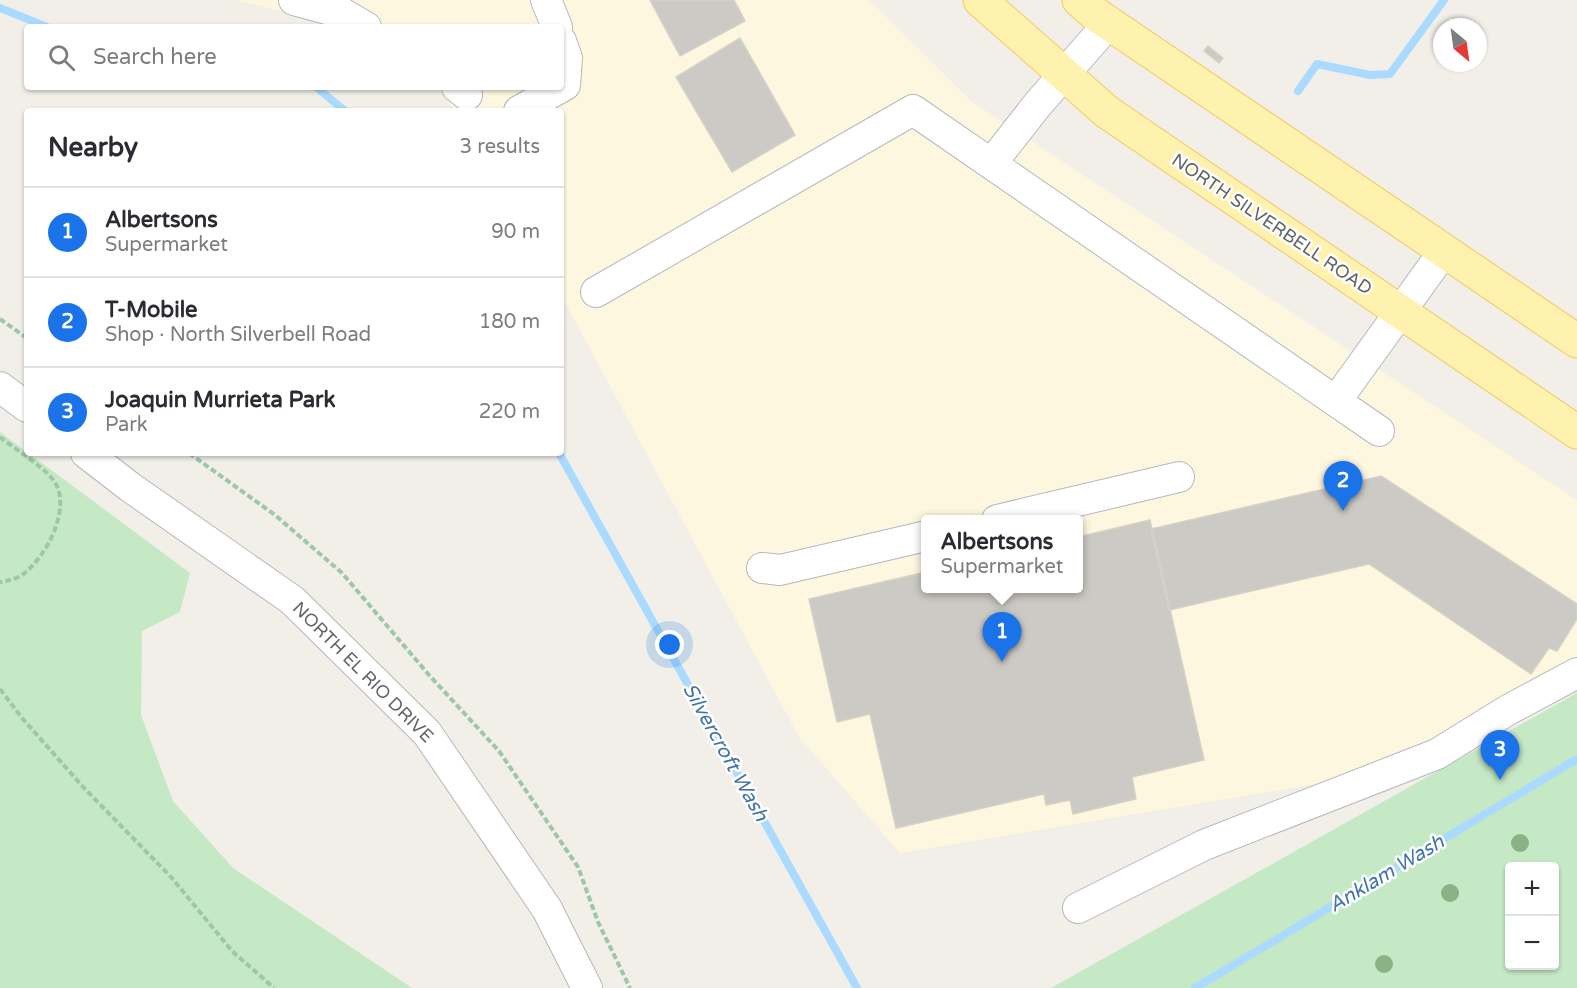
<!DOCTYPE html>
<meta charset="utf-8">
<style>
:root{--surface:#fff;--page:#f7f7f7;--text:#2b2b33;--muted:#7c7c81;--line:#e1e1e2;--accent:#1a73e8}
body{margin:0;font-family:"Varela Round",sans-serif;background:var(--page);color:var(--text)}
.controls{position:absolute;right:18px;bottom:18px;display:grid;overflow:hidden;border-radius:6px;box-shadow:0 2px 4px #0004}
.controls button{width:54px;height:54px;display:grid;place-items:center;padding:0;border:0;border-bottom:2px solid var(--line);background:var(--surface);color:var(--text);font:30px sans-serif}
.compass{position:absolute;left:1433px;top:18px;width:54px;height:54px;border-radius:50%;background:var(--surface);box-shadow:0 2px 4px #0004;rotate:151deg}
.you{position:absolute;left:670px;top:645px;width:21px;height:21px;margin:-15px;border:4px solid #fff;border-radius:50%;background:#1a73e8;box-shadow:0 0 0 9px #1a73e833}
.badge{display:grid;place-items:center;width:39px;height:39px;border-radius:50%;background:var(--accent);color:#fff;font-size:20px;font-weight:700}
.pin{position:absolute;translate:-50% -50px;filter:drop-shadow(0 2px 3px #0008)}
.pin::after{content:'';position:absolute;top:32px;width:21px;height:18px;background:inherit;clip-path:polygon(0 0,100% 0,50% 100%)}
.popup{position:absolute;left:921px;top:515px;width:162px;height:78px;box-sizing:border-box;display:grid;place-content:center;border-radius:6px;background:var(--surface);filter:drop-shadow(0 2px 4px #0005);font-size:20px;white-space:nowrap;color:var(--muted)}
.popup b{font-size:22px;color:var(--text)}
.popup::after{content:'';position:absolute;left:50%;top:100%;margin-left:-12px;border:12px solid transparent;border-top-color:var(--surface)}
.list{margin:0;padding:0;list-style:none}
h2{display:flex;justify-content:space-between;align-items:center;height:78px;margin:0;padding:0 24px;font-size:26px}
h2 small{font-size:20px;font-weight:400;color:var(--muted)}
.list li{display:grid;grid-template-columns:39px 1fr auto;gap:18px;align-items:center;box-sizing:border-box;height:90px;padding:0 24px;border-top:2px solid var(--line)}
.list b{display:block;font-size:22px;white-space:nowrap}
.list p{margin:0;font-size:20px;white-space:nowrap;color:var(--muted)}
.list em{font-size:20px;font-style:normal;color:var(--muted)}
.icon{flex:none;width:33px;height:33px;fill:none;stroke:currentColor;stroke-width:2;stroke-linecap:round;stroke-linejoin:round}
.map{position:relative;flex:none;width:1577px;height:988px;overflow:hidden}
.search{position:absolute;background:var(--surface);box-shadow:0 2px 4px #0004;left:24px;top:24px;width:540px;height:66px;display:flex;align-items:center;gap:15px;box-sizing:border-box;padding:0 21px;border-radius:6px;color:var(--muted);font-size:22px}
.panel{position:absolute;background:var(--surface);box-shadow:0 2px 4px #0004;left:24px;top:108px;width:540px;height:348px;border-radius:6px}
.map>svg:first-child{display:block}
.commercial{fill:#fef7e0;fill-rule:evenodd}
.green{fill:#c5e8c5;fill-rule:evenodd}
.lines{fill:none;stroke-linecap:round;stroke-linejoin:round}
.stream{stroke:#aadaff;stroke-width:8}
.building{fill:#cccac5;stroke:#d6d1c6;stroke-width:1.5}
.minor-casing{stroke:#b5b8bc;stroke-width:32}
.major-casing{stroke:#f2c960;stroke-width:35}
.path{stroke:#9cc7a9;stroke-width:4;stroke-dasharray:6 3;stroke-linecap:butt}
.minor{stroke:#fff;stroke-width:30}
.major{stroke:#fff2af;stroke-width:33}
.tree{fill:#89b387}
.labels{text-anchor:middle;stroke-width:5;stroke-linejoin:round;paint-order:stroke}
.street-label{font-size:18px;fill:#5f6368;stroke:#fff}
.water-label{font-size:20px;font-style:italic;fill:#4174aa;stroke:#fff}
</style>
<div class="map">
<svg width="1577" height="988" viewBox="0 0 1577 988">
<rect width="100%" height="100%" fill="#f1efe8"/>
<path class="commercial" d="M235,0H869L972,102L1577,500V662L1396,762L1357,777L900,853L799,737L561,295V111H455L438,87H561V27H351ZM926,520H1078V588H926Z"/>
<path class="green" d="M0,432L190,573L180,612L142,631L141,715L173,801L233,868L412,988H0Z
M1577,693V988H1051ZM1510,866H1554V966H1510Z"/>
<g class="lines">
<path class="stream" d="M0,8L47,27
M316,87L345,111
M1298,91L1317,64L1370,75L1390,74L1444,0
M559,453L857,988
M1195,988L1577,759"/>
</g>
<path class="building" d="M650,0H734L745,21L680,56Z
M740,38L795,135L732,172L676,77Z
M1208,46L1223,58L1219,63L1204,51Z
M1381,476L1577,604V619L1557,651L1549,648L1531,674L1369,564L1169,610L1151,529Z
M1150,520L1204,760L1132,777L1136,799L1073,814L1070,800L1046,805L1044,794L896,828L870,714L837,722L809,599L926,572V588H1078V537Z"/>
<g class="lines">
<defs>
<path id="minor" d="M294,0L342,13L366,27
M546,0L557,27
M457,87L467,95
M519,111L565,85L567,58L561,41
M991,164L1038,104L1109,23
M596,292L913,110L1379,431
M0,387L27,407
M1336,401L1444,251
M86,453L130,487L292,600L427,733L547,909L587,988
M997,520L1179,477
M762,568L780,570L926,536
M1078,908L1204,845L1437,754L1508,710L1577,673"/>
<path id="major" d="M980,0L1107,112L1577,432
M1079,0L1094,13L1577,341"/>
</defs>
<use href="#minor" class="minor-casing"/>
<use href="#major" class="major-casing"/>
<path class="path" d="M0,319L27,338
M0,437C16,450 42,465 54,481C73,508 45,559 22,575C15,579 8,581 0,582
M189,453L275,515L342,573L429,675L499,751L578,867L598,922L630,988
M0,689L22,718L84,788L171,877L232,951L274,988"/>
<use href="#minor" class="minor"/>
<use href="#major" class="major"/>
</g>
<g class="tree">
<circle cx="1520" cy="843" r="9"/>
<circle cx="1450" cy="893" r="9"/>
<circle cx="1384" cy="964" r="9"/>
</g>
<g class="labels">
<g class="street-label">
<text transform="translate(1272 224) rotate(34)" y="6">NORTH SILVERBELL ROAD</text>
<text transform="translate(363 672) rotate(45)" y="6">NORTH EL RIO DRIVE</text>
</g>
<g class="water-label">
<text transform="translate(726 752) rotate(61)" y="7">Silvercroft Wash</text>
<text transform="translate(1386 873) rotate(-31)" y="7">Anklam Wash</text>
</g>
</g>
</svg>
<div class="controls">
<button>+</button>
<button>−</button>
</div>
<svg class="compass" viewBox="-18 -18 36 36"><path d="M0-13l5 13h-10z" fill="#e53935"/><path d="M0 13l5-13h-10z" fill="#7c7c81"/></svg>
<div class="you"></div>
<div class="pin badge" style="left:1002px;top:662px">1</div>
<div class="popup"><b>Albertsons</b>Supermarket</div>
<div class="pin badge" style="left:1343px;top:511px">2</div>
<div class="pin badge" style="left:1500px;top:780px">3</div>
<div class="search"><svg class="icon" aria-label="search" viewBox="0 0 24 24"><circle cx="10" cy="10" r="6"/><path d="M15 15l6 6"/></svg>Search here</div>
<section class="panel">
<h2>Nearby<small>3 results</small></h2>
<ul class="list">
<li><span class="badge">1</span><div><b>Albertsons</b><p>Supermarket</p></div><em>90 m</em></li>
<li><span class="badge">2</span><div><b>T-Mobile</b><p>Shop · North Silverbell Road</p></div><em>180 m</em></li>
<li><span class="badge">3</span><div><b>Joaquin Murrieta Park</b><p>Park</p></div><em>220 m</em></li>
</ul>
</section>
</div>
